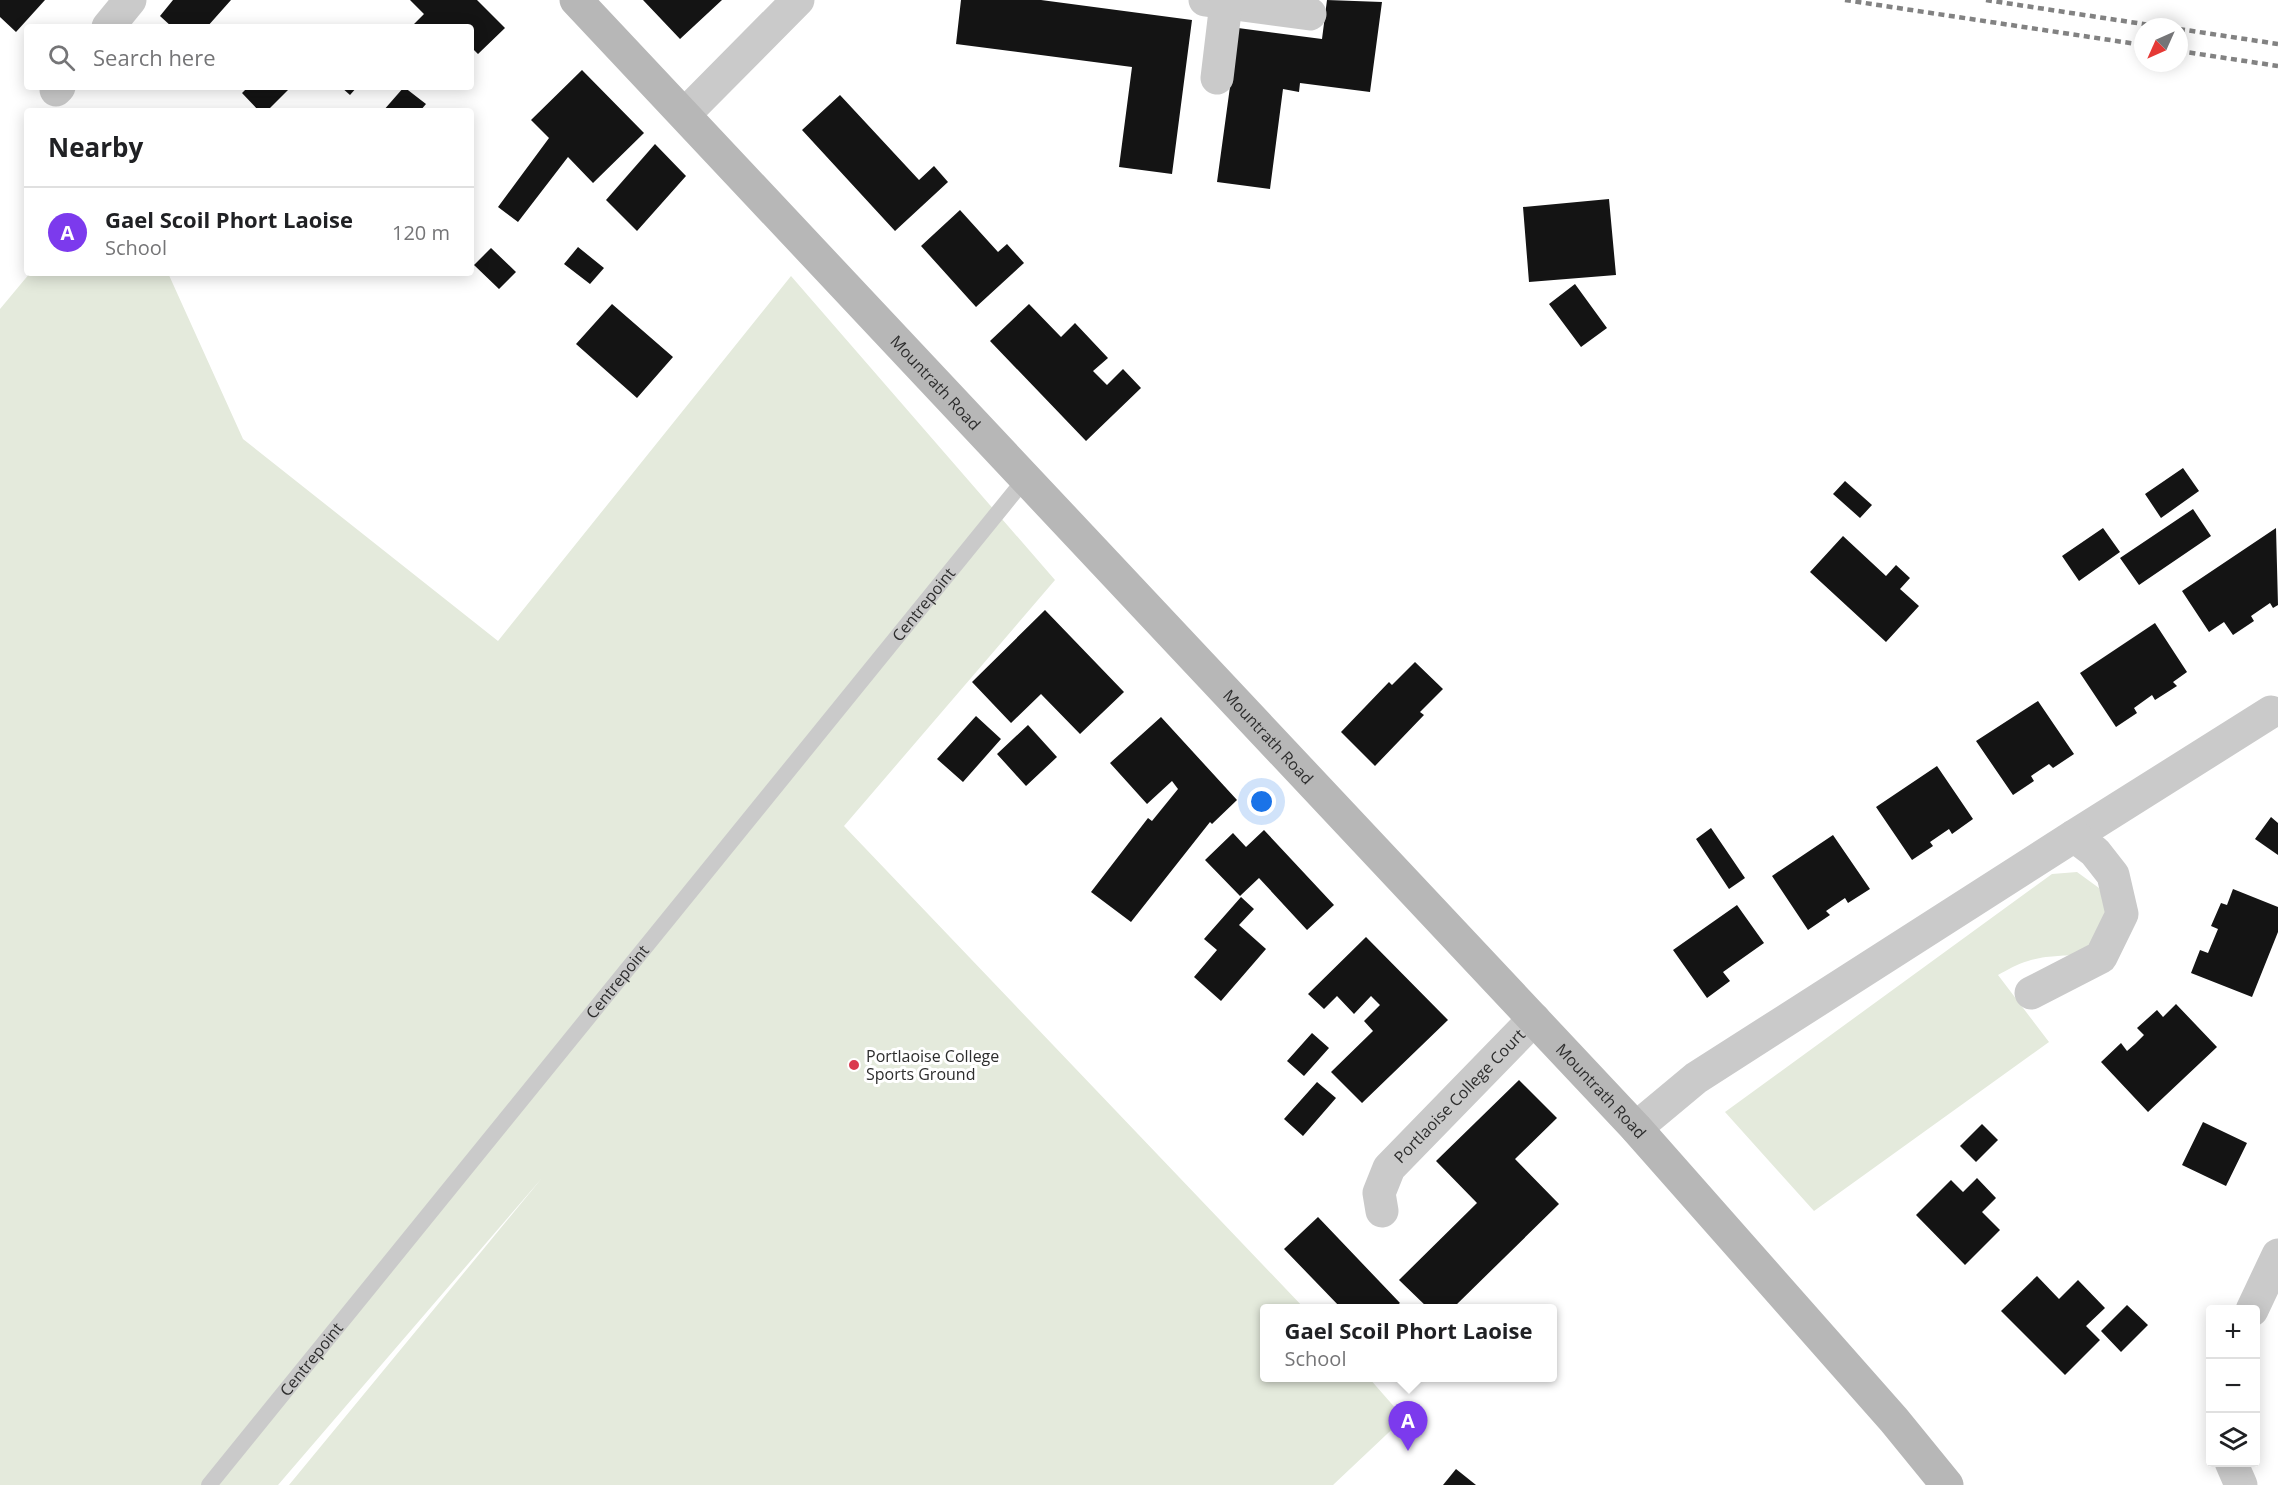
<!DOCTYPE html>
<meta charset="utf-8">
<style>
:root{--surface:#fff;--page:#f6f6f6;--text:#202124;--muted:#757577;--line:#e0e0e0;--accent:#7c3aed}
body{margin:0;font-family:"Open Sans",sans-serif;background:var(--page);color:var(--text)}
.controls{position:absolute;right:18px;bottom:18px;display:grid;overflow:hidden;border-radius:6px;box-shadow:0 3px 15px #0003}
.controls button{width:54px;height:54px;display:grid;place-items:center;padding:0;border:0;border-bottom:2px solid var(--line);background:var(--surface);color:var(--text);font:30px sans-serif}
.compass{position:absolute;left:2134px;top:18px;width:54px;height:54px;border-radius:50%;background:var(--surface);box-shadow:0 3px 15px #0003;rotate:225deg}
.you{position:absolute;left:1262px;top:802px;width:21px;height:21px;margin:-15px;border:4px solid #fff;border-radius:50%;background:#1a73e8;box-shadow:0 0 0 9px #1a73e833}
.badge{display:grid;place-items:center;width:39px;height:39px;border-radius:50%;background:var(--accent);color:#fff;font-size:20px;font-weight:700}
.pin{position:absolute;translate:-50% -50px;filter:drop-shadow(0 2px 3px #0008)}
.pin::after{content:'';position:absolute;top:32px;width:21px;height:18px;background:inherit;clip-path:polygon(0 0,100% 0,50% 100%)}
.popup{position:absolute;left:1260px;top:1304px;width:297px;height:78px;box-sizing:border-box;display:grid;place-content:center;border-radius:6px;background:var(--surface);filter:drop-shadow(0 2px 4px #0005);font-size:20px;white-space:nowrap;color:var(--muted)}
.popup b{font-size:22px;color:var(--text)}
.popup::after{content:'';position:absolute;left:50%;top:100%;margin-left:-12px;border:12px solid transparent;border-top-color:var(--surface)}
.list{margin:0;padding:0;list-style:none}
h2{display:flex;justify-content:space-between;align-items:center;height:78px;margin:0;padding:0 24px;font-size:26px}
h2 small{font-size:20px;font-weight:400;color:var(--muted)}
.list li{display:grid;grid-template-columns:39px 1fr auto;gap:18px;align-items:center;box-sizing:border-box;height:90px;padding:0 24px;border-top:2px solid var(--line)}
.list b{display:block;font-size:22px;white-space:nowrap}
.list p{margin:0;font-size:20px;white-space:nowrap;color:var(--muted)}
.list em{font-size:20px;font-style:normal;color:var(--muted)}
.icon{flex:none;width:33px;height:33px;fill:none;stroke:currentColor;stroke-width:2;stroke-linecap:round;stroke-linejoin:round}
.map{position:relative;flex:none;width:2278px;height:1485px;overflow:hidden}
.search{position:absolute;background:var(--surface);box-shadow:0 3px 15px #0003;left:24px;top:24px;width:450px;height:66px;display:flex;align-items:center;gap:15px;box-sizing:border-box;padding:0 21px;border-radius:6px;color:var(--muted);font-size:22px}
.panel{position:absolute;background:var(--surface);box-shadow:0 3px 15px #0003;left:24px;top:108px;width:450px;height:168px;border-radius:6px}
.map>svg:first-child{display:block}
.green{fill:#e4eadc}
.building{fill:#141414}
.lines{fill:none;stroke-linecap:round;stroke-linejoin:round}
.service{stroke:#cacaca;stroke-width:16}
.minor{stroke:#cacaca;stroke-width:33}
.secondary{stroke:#b7b7b7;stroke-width:33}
.rail{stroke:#828282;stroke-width:4.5;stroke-dasharray:6 4.5;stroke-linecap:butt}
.poi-dot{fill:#da3a4e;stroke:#fff;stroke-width:2}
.labels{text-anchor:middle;stroke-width:6;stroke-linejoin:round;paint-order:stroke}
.street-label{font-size:16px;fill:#2d2d2d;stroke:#fff}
.poi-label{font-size:16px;fill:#2d2d2d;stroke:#fff;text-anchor:start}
</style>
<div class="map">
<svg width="2278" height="1485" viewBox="0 0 2278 1485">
<rect width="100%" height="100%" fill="#fff"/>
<path class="green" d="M30,273H168L243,439L498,641L791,276L1055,580L844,826L1304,1308H1264V1378H1369L1404,1418L1333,1485H289L542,1178L278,1485H0V309Z
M2077,872L2099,888L2110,918C2088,970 2071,948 2028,961C2017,964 2007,970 1998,975L2049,1042L1814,1211L1725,1112L2052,874Z"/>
<path class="building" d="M0,0H45L16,32L0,17Z
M173,0H231L207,27H172L160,16Z
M410,0H477L505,28L478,54L471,47V27H411L424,14Z
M643,0H722L680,39Z
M961,0H1041L1192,20L1172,174L1119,167L1132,67L956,44Z
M1327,0L1382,2L1370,92L1300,83L1299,92L1283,89L1270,189L1217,182L1238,28L1322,39Z
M582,70L644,133L593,183L568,157L518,222L498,207L549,138L531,120Z
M248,87H291L267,111H259L242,93Z
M341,87H357L350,95Z
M404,87L426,104L420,111H383Z
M840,95L919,180L934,166L948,182L895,231L802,130Z
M655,144L686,176L637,231L606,200Z
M1609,199L1616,275L1529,282L1523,207Z
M960,210L998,252L1007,244L1024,263L976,307L921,246Z
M578,247L604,268L590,284L564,264Z
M491,248L516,272L499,289L474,265Z
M1575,284L1607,328L1581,347L1549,304Z
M612,304L673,357L637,398L576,344Z
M1029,304L1061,337L1075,323L1108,358L1093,371L1107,385L1123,369L1141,388L1086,441L990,341Z
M2183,468L2199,491L2161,518L2145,494Z
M1845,481L1872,505L1860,518L1833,494Z
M2193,509L2211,536L2139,585L2120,558Z
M2103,528L2120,552L2079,581L2062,556Z
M2276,528L2278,605L2273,608L2270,603L2251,616L2254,621L2233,635L2224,622L2209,632L2182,591Z
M1843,536L1886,576L1896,565L1910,578L1900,589L1919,606L1886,642L1810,572Z
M1045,610L1124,692L1080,734L1041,694L1011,723L972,682Z
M2155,623L2187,672L2173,682L2177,686L2155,700L2152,695L2134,708L2137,713L2116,727L2080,673Z
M1415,662L1443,689L1420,712L1424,715L1375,766L1341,732L1389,682L1392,685Z
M2038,701L2074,754L2053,768L2049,764L2031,776L2034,781L2013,795L1976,741Z
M976,716L1001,739L963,782L937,759Z
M1161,717L1237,800L1212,824L1210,822L1131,922L1091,892L1148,818L1152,821L1178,789L1172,781L1147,804L1110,763Z
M1028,725L1057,757L1026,786L997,754Z
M1937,766L1973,819L1952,834L1949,829L1930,842L1933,846L1912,860L1876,807Z
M2271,817L2278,823V855L2255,839Z
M1711,828L1745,878L1729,889L1696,839Z
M1264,830L1334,905L1307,930L1259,878L1240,896L1205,860L1233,833L1246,847Z
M1833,835L1870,889L1848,903L1845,898L1826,911L1830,915L1808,930L1772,876Z
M2233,889L2278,907V932L2252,997L2191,973L2200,950L2208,953L2218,929L2211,926L2221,903L2227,905Z
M1241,897L1254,909L1239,925L1266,949L1221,1001L1194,977L1217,950L1204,939Z
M1737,905L1764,943L1723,972L1730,981L1707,998L1673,950Z
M1366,937L1448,1020L1362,1103L1331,1072L1373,1031L1364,1021L1380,1005L1371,996L1354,1014L1337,996L1324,1009L1308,994Z
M2176,1004L2217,1047L2148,1112L2101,1062L2121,1043L2127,1051L2135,1044L2144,1035L2137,1028L2157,1010L2163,1017Z
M1312,1033L1329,1048L1304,1076L1287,1061Z
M1519,1080L1557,1118L1515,1159L1559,1204L1453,1308H1428L1399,1280L1477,1203L1436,1161Z
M1317,1082L1336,1098L1303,1136L1284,1119Z
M2203,1122L2247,1143L2226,1186L2182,1165Z
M1982,1124L1998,1140L1976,1162L1960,1146Z
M1977,1178L1996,1198L1982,1212L2000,1230L1965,1265L1916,1215L1951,1180L1963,1192Z
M1318,1217L1400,1303L1394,1308H1341L1284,1249Z
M2037,1276L2059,1299L2078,1280L2105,1308L2086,1326L2100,1340L2065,1375L2001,1311Z
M2127,1305L2148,1325L2121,1352L2101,1331Z
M1456,1469L1476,1485H1443Z"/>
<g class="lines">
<path class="service" id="s1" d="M209,1485L1025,479"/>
<g class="minor">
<path d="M1205,0L1310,14"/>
<path d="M108,27L130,0"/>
<path d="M1217,78L1226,3"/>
<path d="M56,90L59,87"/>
<path d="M685,114L798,0"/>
<path d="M2074,836L2271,712"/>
<path d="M1636,1128L1696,1078L2074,836L2095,852L2113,875L2122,914L2101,957L2031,993"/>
<path id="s2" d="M1382,1211L1379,1193L1389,1168L1534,1019"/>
<path d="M2252,1310L2278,1255"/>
<path d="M2231,1462L2241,1485"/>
</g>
<path class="secondary" id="s3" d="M576,0L1636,1128L1894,1420L1947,1485"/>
<path class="rail" d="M1845,0L2143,45
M1986,0L2163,27
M2179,29L2278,44
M2179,51L2278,66"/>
</g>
<circle class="poi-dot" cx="854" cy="1065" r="6"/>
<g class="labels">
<g class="street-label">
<text dy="6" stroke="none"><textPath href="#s3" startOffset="525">Mountrath Road</textPath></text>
<text dy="6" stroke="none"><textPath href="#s1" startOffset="1134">Centrepoint</textPath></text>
<text dy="6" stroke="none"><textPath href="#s3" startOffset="1011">Mountrath Road</textPath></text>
<text dy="6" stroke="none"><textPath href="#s1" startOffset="648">Centrepoint</textPath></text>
<text dy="6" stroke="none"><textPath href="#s3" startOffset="1497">Mountrath Road</textPath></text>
<text dy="6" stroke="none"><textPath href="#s2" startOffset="146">Portlaoise College Court</textPath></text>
<text dy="6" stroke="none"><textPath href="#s1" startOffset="162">Centrepoint</textPath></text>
</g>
<g class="poi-label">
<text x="866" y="1062">Portlaoise College<tspan x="866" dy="18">Sports Ground</tspan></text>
</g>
</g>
</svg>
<div class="controls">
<button>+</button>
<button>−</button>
<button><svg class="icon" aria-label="layers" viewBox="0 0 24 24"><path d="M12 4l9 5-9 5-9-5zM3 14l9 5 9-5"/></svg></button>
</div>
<svg class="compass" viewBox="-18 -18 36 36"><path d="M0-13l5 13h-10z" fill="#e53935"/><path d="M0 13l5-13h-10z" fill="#757577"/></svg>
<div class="you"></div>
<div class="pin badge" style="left:1408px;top:1451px">A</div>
<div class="popup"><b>Gael Scoil Phort Laoise</b>School</div>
<div class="search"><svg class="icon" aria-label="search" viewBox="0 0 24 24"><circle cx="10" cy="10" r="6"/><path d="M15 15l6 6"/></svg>Search here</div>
<section class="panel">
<h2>Nearby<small></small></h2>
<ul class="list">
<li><span class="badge">A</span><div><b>Gael Scoil Phort Laoise</b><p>School</p></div><em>120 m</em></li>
</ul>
</section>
</div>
